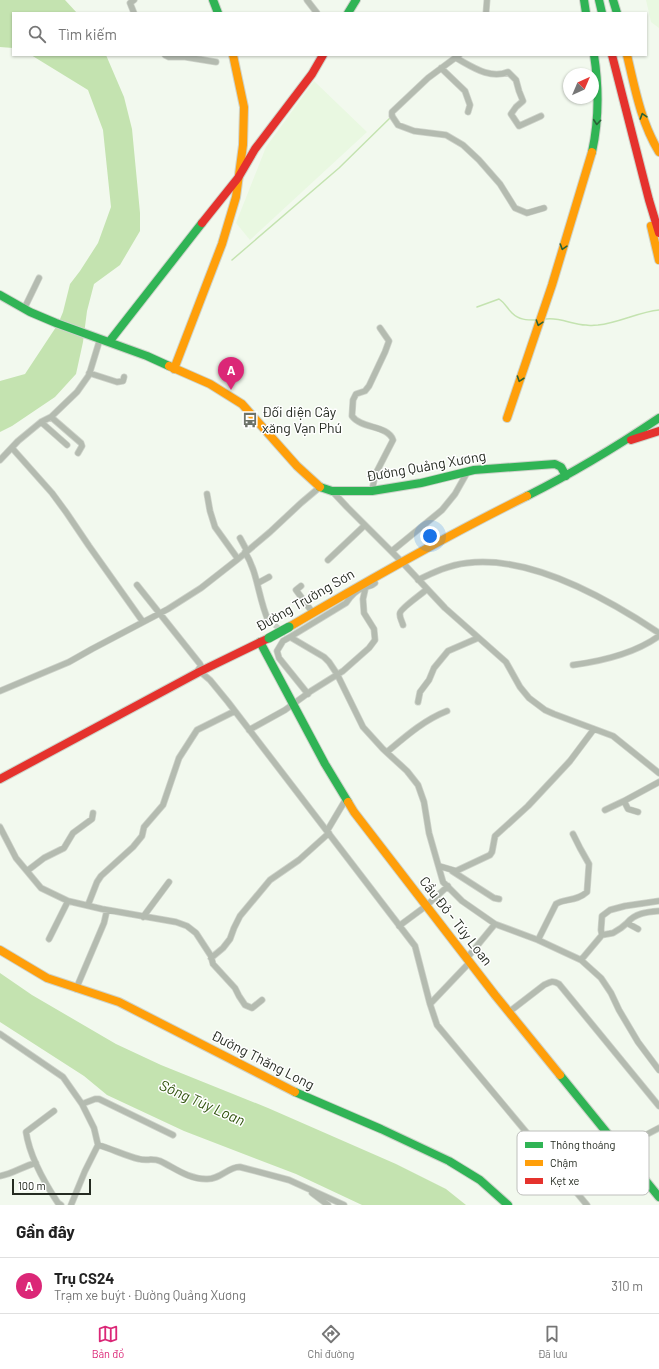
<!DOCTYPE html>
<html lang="vi">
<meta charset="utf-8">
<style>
:root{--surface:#fff;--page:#f6f6f6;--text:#222;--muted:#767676;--line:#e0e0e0;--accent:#db2777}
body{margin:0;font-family:Barlow,sans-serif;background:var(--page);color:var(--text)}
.compass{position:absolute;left:563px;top:68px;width:36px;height:36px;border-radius:50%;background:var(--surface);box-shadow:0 1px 3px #0004;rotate:44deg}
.scale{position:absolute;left:12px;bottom:10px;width:79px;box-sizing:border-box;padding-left:4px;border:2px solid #252b21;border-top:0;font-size:11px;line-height:14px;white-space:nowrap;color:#252b21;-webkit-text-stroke:3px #fff;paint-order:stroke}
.you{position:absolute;left:430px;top:536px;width:14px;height:14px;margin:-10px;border:3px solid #fff;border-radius:50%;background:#1a73e8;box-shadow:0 0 0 6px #1a73e833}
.badge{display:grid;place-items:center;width:26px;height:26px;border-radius:50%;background:var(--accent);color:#fff;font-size:13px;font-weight:700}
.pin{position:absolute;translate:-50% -33px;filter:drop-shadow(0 1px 2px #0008)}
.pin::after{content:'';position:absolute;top:21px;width:14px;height:12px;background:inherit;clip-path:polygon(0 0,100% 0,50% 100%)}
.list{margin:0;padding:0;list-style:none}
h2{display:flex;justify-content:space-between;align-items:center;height:52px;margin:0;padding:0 16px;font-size:17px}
h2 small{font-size:13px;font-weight:400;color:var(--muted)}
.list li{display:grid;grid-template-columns:26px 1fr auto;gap:12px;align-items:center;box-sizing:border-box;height:56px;padding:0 16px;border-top:1px solid var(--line)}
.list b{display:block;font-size:15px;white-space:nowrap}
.list p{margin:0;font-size:13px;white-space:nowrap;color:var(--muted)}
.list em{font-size:13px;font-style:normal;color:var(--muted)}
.icon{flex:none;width:22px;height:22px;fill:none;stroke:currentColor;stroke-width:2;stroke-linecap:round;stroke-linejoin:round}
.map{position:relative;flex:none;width:659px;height:1205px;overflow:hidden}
.search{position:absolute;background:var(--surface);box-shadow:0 1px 3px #0004;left:12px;right:12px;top:12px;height:44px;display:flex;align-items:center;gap:10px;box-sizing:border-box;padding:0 14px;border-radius:0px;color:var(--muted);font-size:15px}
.sheet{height:108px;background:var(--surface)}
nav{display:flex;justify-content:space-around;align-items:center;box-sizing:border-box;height:56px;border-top:1px solid var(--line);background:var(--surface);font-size:11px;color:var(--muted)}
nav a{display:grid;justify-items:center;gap:2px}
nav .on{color:var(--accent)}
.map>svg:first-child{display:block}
.built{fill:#e9f8e1}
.water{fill:#c4e3b0}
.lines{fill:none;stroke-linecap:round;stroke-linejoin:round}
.stream{stroke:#c4e3b0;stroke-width:1.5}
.street-tunnel{stroke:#c9d0c5;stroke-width:5.5;stroke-dasharray:5.5 3;stroke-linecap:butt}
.street-casing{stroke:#ced3ca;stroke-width:7}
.fast-casing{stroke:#ced3ca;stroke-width:10}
.slow-casing{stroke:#ced3ca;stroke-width:10}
.jam-casing{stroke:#ced3ca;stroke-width:10}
.street{stroke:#b4bbb0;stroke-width:5.5}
.fast{stroke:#30b455;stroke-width:8}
.slow{stroke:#ff9f0a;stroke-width:8}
.jam{stroke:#e5322d;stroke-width:8}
.fast-bridge-casing{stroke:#ced3ca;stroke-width:10;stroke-linecap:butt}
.fast-bridge{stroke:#30b455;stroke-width:9}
.oneway{stroke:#296236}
.labels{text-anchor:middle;stroke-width:3;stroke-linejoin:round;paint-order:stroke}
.poi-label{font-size:14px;fill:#252b21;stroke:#fff;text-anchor:start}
.street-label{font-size:14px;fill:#252b21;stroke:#fff}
.water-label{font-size:15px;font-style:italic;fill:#30540d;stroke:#fff}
.key{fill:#fff;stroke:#bebfbc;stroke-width:1}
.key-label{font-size:11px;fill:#252b21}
</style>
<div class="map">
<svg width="659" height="1205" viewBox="0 0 659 1205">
<rect width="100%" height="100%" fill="#f2f9ee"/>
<path class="built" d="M646,0H659V28L651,22Z
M314,81L367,132L250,240L236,223L266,147Z"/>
<path class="water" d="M0,0H65L77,13H13V48L0,47Z
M31,55H106L124,97L132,129L140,213V231L120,265L94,284L87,311L83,342L76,374L55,397L12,426L0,432V381L25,374L58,324L63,312L70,284L80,271L98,243L111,207L103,130L88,90Z
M0,973L32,995L116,1044L161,1065L268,1108L396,1164L446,1189L466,1205H362L296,1174L184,1131L107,1095L84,1076L0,1022Z"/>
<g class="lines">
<path class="stream" d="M232,260L339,168L391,117
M477,307L499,299C505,303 507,308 512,313C519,320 527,320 536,320
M546,319C560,317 573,325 586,325C590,326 594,325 598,325C619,323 638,312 659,310"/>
<path class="street-tunnel" d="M268,620L290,637"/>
<defs>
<path id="street" d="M134,0L130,3L134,13
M307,0L317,13
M486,13L487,0
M165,55L169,57H185L216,62
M459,55L428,78L392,112V116L398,125L414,131L446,135L463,145L479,160L500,184L515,208L527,213L544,208
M456,58C471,66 490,80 508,72L516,80L519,91L523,101L516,107L511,114L519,126L541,116
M441,68L465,91L470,105L468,112
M24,309L39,278
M89,373L117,382L123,381L124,377
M51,417L81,443L82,446L78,453
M41,422L67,445
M12,448L52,493L66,512L89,546L143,622
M0,460L18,441L41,422L51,417L77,392L89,375L100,339
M332,491L347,507L402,562L445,608L506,662L520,687L529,698L545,710L554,714L613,736L659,773
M372,491L375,475L393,440C388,425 361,429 352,416L353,400L356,394L365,391L369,386L385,352L389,341L380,328
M207,494L210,511L215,527L238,559
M240,538L247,551
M392,551L442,510L455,494L468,471
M245,552C258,573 258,597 268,620
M328,560L365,525
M418,580C434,572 449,565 467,563C530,555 608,599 659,633
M258,583L269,577
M137,585L200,664L201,666L198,670L210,680L228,702L415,946L430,1004
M301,586L296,590L313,613
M403,625C402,621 399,617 400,613C401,608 422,594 427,589
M290,637L346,603C350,597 357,590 363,588C368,586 371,587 375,583L372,578
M573,665C603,661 634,654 659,636
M0,691L69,662L92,649L168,609L201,588L238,559L270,532L301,503L320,487
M308,694L279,658L277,651L283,641L290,637L324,657L329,662L337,674L363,727L383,749L407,771L418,785L424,802L429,833L443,882L462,901L495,924L538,940L581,960L601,978L611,993L619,1010L638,1042L659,1070
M418,702L420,692L429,680L434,668L448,651L478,638
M249,730L285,710L311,691L343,671L369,648L375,640L374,629L364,613L363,599L365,590L364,588
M387,752C406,736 424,720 447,711
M624,801L659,782
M605,810L624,801L628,809L638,812
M0,827L16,858L41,888L68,901L102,909L176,922L187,926L196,933L211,956L213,964L235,988L239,996L245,1005L252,1008L262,1000
M327,831L346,799
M439,866L456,871L490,855L492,852L495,836L528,806L570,761L594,729
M27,871L44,858L64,848L73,833L92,819L93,813
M452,871L494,898L499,899
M88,905L97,882L101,876L133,847L142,836L144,827L163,805L179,758L197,730L235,711
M143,917L169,882
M627,923C635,913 647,912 659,911
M399,926L426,906L448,886
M602,935L601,930L602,916L610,910L625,906L659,901
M49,939L68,901
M538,940L556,904C565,898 576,902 587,892L589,864L580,848L573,834
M211,958L223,948L230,939L234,928L240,916L270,880L299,860L329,833
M467,958L495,924
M581,960L602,935L613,933L621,928L627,923L638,929
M470,962L430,1004L437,1025L587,1205
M76,989L104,923L107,910
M509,1012L544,985C550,982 553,980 559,984L659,1106
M0,1034L63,1077L82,1104L94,1128L98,1145L85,1171L71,1205
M82,1104L95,1099H99L173,1135
M54,1111L26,1132C30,1158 44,1182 58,1203L61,1205
M98,1145C112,1149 126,1156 139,1159C146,1161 153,1158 160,1161C175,1168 188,1179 206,1179C220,1180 229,1166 240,1167L289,1180L344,1205
M619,1149L659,1128
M0,1176C13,1174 23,1166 36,1163
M312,1193L328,1205"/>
<path id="fast" d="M213,0L218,13
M584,0L586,13
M599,0L602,13
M613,0L617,13
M348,13L356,0
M592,152C599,120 599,87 594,55
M0,295L30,312L56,323L147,356L169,366
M109,342L202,223
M320,487L332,491H372L421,483L474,470L555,464L561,467L566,476
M527,496C573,473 616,447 659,418
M260,642L325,764L348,802
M560,1075L659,1197
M295,1092L381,1129L449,1161L480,1180L508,1205"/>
<path id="slow" d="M627,55C635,89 641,122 659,152
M651,226L659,260
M169,366L210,384L242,404L297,466L320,487
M174,369L222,244L236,197L243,145L244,107L233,55
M507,418L552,285L592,152
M289,627C367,581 446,536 527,496
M348,802L354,812L495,995L560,1075
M0,950L47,978L119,1002L295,1092"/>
<path id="jam" d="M612,55L649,200L659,233
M202,223L238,178L255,149L312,74L323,55
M631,440L659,431
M0,779L199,672L269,638"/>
</defs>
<use href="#street" class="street-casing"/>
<use href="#fast" class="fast-casing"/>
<use href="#slow" class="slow-casing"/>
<use href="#jam" class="jam-casing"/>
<use href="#street" class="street"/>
<use href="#fast" class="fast"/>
<use href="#slow" class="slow"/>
<use href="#jam" class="jam"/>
<defs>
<path id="fast-bridge" d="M269,638L289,627"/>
</defs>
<use href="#fast-bridge" class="fast-bridge-casing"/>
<use href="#fast-bridge" class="fast-bridge"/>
</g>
<defs><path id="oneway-chevron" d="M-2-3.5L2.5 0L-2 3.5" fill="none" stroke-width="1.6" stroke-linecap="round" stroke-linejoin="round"/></defs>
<g class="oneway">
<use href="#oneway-chevron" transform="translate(643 116) rotate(-107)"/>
<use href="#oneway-chevron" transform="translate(597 122) rotate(95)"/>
<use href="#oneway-chevron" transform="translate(563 247) rotate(107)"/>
<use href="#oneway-chevron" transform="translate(539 323) rotate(108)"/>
<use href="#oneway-chevron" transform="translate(520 379) rotate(109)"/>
</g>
<defs>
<symbol id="bus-bare" viewBox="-9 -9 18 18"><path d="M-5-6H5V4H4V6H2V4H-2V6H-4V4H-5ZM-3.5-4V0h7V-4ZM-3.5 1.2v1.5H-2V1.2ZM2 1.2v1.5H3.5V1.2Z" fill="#6d7369" stroke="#fff" stroke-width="2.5" paint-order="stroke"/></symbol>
</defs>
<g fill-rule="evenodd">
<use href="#bus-bare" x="239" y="409" width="22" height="22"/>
</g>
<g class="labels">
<g class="poi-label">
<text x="262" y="417">Đối diện Cây<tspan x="262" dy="16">xăng Vạn Phú</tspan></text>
</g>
<g class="street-label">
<text transform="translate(426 466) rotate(-10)" y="5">Đường Quảng Xương</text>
<text transform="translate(305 600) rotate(-30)" y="5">Đường Trường Sơn</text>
<text transform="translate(456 921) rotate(52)" y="5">Cầu Đỏ - Túy Loan</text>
<text transform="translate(263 1060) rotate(27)" y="5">Đường Thăng Long</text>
</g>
<g class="water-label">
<text transform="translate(202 1103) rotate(24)" y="5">Sông Túy Loan</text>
</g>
</g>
<rect x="517" y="1131" width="132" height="64" rx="6" class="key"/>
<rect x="525" y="1142" width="18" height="6" fill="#30b455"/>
<rect x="525" y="1160" width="18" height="6" fill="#ff9f0a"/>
<rect x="525" y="1178" width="18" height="6" fill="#e5322d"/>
<g class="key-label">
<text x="550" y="1149">Thông thoáng</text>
<text x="550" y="1167">Chậm</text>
<text x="550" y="1185">Kẹt xe</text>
</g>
</svg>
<svg class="compass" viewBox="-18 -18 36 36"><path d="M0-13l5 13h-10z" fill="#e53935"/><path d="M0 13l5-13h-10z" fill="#767676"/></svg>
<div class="scale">100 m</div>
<div class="you"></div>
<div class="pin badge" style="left:231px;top:390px">A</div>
<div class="search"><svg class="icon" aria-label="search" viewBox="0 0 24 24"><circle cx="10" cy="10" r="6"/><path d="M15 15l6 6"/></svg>Tìm kiếm</div>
</div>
<section class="sheet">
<h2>Gần đây<small></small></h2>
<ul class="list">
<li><span class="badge">A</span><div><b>Trụ CS24</b><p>Trạm xe buýt · Đường Quảng Xương</p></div><em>310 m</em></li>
</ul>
</section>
<nav>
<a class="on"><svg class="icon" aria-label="map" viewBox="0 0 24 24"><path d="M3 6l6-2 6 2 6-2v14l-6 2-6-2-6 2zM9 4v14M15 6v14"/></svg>Bản đồ</a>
<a><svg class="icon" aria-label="directions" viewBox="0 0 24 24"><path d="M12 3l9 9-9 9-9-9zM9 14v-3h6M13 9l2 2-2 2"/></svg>Chỉ đường</a>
<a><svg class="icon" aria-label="saved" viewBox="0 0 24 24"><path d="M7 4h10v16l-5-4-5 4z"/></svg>Đã lưu</a>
</nav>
